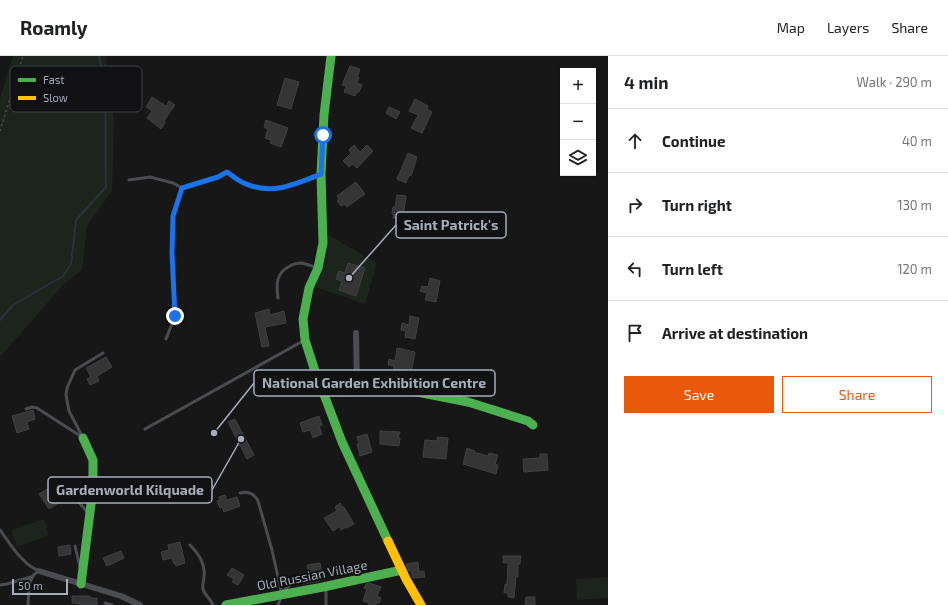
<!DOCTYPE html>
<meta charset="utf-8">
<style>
:root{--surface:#fff;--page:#f2f2f2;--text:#202124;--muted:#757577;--line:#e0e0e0;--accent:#ea580c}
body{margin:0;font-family:"Exo 2",sans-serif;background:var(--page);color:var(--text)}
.controls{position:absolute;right:12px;top:12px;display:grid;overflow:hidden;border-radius:0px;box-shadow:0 1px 3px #0004}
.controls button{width:36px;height:36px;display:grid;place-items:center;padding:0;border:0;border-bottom:1px solid var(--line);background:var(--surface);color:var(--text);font:20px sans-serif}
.scale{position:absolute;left:12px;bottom:10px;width:56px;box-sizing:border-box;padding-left:4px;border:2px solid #a8adb8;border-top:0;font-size:11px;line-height:14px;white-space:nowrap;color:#a8adb8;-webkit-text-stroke:3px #111113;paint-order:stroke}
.stop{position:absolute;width:12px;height:12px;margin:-9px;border:3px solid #1a73e8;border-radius:50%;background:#fff}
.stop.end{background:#1a73e8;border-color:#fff;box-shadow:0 1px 4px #0008}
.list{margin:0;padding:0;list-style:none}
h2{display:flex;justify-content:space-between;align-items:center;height:52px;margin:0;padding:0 16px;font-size:17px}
h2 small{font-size:13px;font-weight:400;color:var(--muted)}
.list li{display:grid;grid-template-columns:26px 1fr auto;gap:12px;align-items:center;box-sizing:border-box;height:64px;padding:0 16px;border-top:1px solid var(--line)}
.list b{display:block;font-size:15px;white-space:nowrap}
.list em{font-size:13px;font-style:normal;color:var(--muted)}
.actions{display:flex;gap:8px;padding:12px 16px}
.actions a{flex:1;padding:9px 0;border:1px solid var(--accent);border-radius:0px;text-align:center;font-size:14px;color:var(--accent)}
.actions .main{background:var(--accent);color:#fff}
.icon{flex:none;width:22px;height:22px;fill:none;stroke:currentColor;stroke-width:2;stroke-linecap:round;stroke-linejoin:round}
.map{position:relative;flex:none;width:608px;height:549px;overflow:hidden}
header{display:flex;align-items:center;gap:24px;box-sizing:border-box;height:56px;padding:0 20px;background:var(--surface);border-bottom:1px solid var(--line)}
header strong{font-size:19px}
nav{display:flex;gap:22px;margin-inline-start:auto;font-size:14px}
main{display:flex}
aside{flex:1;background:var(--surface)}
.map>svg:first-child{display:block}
.green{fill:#1d241e}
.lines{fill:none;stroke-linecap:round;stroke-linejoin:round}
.stream{stroke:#2a3239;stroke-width:2}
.building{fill:#353536;stroke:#3f4043}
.path{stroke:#4d4e52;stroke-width:1.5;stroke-dasharray:2 3;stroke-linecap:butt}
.lane{stroke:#4b4c50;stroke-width:3}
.street{stroke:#4b4c50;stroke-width:6}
.fast{stroke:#4caf50;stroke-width:9}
.slow{stroke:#ffc107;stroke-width:9}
.route{stroke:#1a73e8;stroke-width:5}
.labels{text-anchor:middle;stroke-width:4;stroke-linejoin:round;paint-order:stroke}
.street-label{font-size:13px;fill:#a8adb8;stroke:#111113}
.key{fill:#111113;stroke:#3e4045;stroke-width:1}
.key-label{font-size:11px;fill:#a8adb8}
.leader{fill:none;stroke:#a8adb8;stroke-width:1.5}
.callout-dot{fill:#a8adb8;stroke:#111113;stroke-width:1.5}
.callout{fill:#111113;stroke:#a8adb8;stroke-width:1.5}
.callout-label{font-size:14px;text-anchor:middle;font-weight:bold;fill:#a8adb8}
</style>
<header>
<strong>Roamly</strong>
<nav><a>Map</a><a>Layers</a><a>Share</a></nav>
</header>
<main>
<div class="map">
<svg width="608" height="549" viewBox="0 0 608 549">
<rect width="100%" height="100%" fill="#171717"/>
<path class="green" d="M13,0H106L114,67L112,135L87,170L82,214L64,228L0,301V43Z
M325,177L377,207L365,248L315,231L321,214Z
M44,463L49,479L17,491L11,474Z
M608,521V542L577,544L576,523Z"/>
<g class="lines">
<path class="stream" d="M0,264L13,249L63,220L71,208L76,164L106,131C104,88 109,42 99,0"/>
</g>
<path class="building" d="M350,10L360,13L357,21H359L357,27L362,29L359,36H357L355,40L344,36L346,30L342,29Z
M285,22L299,26L291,53L277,49Z
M152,41L166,50L169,45L175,49L164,65L165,67L161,73L147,62L152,55L146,51Z
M415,43L428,50L427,53L432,56L422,77L411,72L418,59L409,55Z
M389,51L400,56L396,63L386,57Z
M266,64L288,72L281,91L270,87L271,84L265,82L268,73L264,71Z
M354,89L360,96L367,89L373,95L357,112L352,108L349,111L343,105L351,97L349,94Z
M408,97L417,101L411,120L409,119L406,127L397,123Z
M356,126L365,138L347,151L345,148L341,150L337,145L339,143L337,140Z
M397,139L406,140L403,163L393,162L394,158H392L393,151H395Z
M348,207L365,212L356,240L339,234L342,225L336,223L339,215L345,217Z
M430,222L440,225L436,246L425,244L427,237L420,235L422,230L428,231Z
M269,253L270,259L284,255L286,267L265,271L269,290L262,291L255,257Z
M410,260L419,262L415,283L405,281L406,275L401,274L402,267L409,269Z
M397,292L415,296L411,317L404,315L403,320L392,318L394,310L388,309L389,303L395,305Z
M106,301L112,311L97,320L99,325L90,329L87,323L91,321L86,312Z
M33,354L35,363L27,366L29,373L17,377L12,360Z
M319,360L322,369L319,370L322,378L313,382L310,374L303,376L300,367Z
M235,363L254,399L247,403L228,366Z
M380,375L400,376L398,382H400L399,390L380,388Z
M367,378L372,396L360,400L357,388H359L357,381Z
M437,381L448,382L446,403L423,401L425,384L437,385Z
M467,392L475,395L474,396L488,400L489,397L498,399L495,408L498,409L496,418L463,408Z
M540,398H547L548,414L524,416L523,403L540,402Z
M59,428L63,435L56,440L60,446L49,453L39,438L49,432L51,433Z
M225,439L227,444L237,441L240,450L224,456L222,451L220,452L217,445L220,444L219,441Z
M340,447L342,451H344L354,468L346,472V471L341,474L339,471L333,475L324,462L337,455L335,451Z
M180,486L185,507L176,510L175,507L174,508L172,502L163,504L161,496L169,494L168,489Z
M70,489L71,498L59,500L58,491Z
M121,495L124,502L107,510L103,502Z
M503,500H521L520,508H518V521H516L514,542L508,541V537H504L505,528L507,529L508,507H503Z
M418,506L419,516L424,515L425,521L413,522L411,515H409L406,508Z
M320,507L323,523H320V525L303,528L302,520L309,519L307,509Z
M232,512L244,519L238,529L232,526L234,523L227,519Z
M369,527L381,531L377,540L381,542L379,547H376V549H368L369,547L363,545L367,533L364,532L366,528Z
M72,540H90V542H97V549H80V548L72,547Z
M526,541H535V549H525Z"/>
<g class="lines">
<path class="path" d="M0,75L23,0"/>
<path class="lane" d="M129,124L150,121L173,127L182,132
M278,242C276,228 276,217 290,210C293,208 298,207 302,207C306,208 312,210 317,212
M166,283L175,260L172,197L173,160L182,132L218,121L227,116C234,121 241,127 249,130C274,138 296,128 319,119
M26,353L32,351L37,352L82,381
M145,373L303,285
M82,380L69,355L66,339L67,332L75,314L103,297
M66,431L88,457
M240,437C248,435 255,438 258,445L272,494L282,539L278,549
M0,474C11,489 22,508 39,515
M190,489C198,497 206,508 204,520C204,524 202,529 203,533C205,540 211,543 213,549
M75,490L80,511
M0,529L7,528L31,521
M326,533V549
M282,536L299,522
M105,547L112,549
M28,549C29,538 27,520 39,515"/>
<path class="street" d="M356,277L357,336
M39,515L121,540L140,549"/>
<path class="fast" d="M331,0L324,59L321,118L323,187L318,212L309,232L303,263L305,284L314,312L342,386L388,485
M324,336L412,335L468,346L528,365L533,369
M81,528L92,440L93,417V404L83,382
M226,549L323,531L402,514"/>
<path class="slow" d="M388,485L406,523L421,549"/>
</g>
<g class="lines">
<path class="route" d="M175,260L172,197L173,160L182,132L218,121L227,116C234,121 241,127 249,129C274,139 298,127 321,118L323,79"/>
</g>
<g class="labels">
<g class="street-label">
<text transform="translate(312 519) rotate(-11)" y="5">Old Russian Village</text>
</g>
</g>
<rect x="10" y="10" width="132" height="46" rx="6" class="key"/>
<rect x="18" y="22" width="18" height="4" fill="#4caf50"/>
<rect x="18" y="40" width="18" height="4" fill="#ffc107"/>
<g class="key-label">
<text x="43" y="28">Fast</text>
<text x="43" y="46">Slow</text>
</g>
<path class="leader" d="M349 222L396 169M214 377L254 327M241 383L212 434"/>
<g class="callout-dot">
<circle cx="349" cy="222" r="4"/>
<circle cx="214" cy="377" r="4"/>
<circle cx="241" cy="383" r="4"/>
</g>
<g class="callout">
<rect x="396" y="156" width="110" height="26" rx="4"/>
<rect x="254" y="314" width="241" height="26" rx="4"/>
<rect x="48" y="421" width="164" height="26" rx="4"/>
</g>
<g class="callout-label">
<text x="451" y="174">Saint Patrick's</text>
<text x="374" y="332">National Garden Exhibition Centre</text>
<text x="130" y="439">Gardenworld Kilquade</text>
</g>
</svg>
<div class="controls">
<button>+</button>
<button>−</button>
<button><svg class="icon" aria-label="layers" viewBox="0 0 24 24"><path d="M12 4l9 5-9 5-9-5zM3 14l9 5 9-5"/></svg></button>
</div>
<div class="scale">50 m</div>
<div class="stop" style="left:323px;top:79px"></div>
<div class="stop end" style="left:175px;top:260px"></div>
</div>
<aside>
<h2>4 min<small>Walk · 290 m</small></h2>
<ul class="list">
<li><svg class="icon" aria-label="ahead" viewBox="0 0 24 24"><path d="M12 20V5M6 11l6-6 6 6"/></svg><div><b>Continue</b></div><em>40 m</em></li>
<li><svg class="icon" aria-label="right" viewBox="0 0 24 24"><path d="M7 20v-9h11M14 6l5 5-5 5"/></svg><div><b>Turn right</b></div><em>130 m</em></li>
<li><svg class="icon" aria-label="left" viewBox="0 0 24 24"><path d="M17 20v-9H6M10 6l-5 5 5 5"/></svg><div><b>Turn left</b></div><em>120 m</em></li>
<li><svg class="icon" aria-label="arrive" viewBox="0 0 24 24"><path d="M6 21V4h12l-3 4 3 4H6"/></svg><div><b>Arrive at destination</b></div></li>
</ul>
<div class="actions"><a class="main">Save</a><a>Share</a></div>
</aside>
</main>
